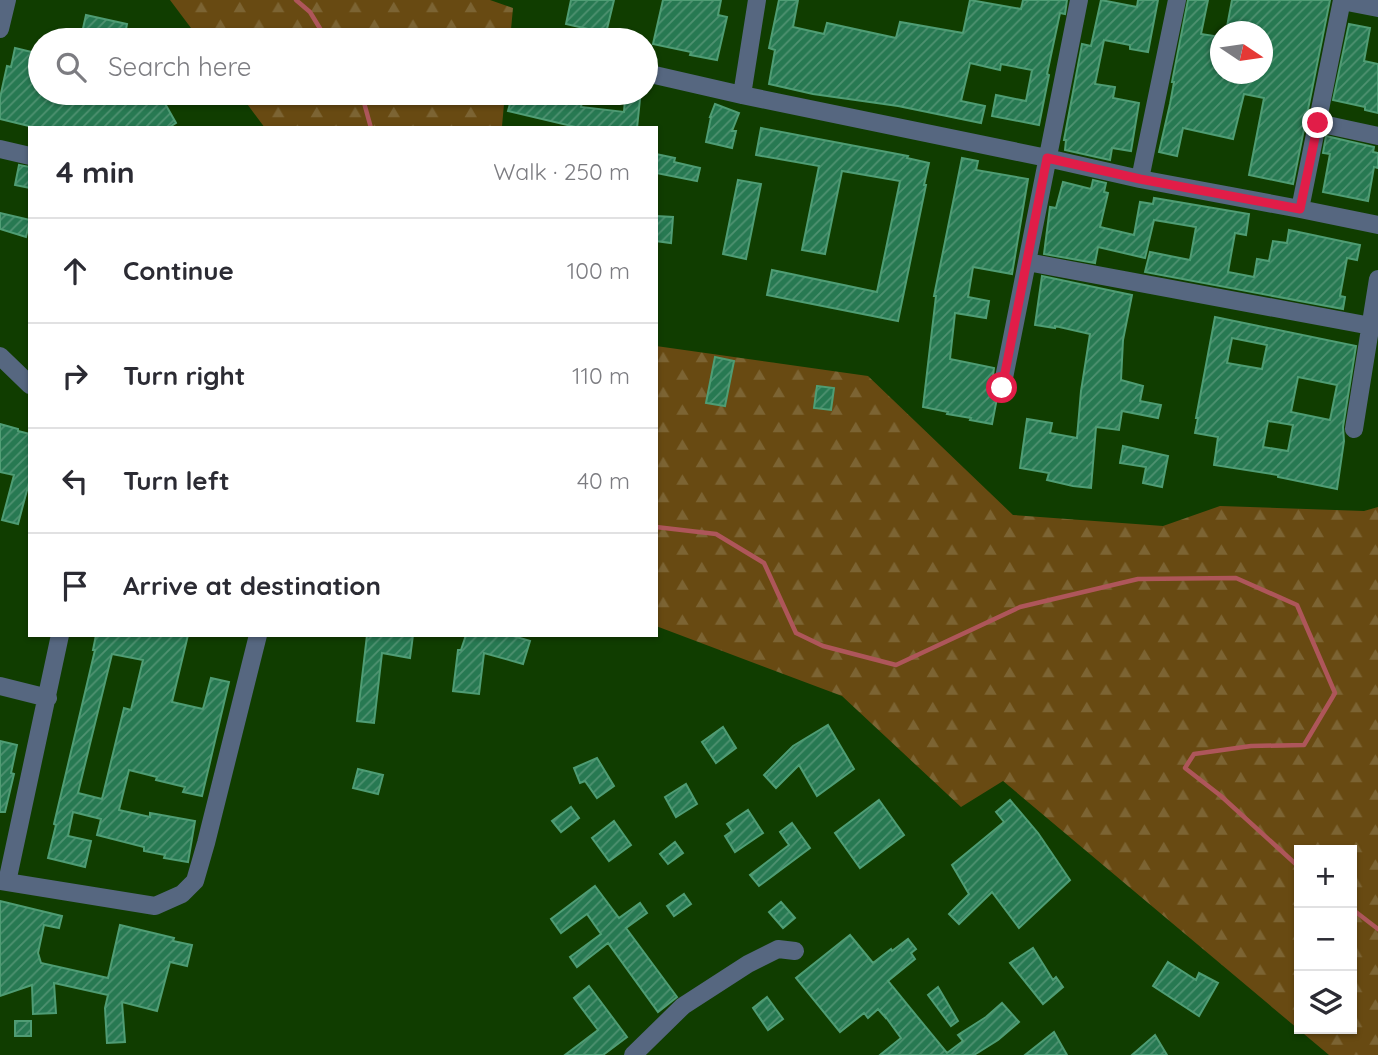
<!DOCTYPE html>
<meta charset="utf-8">
<style>
:root{--surface:#fff;--page:#f2f2f3;--text:#2b2b33;--muted:#7c7c81;--line:#e1e1e2}
body{margin:0;font-family:Quicksand,sans-serif;background:var(--page);color:var(--text)}
.controls{position:absolute;right:21px;bottom:21px;display:grid;overflow:hidden;border-radius:0px;box-shadow:0 2px 5px #0004}
.controls button{width:63px;height:63px;display:grid;place-items:center;padding:0;border:0;border-bottom:2px solid var(--line);background:var(--surface);color:var(--text);font:35px sans-serif}
.compass{position:absolute;left:1210px;top:21px;width:63px;height:63px;border-radius:50%;background:var(--surface);box-shadow:0 2px 5px #0004;rotate:103deg}
.stop{position:absolute;width:21px;height:21px;margin:-16px;border:5px solid #e11d48;border-radius:50%;background:#fff}
.stop.end{background:#e11d48;border-color:#fff;box-shadow:0 2px 7px #0008}
.list{margin:0;padding:0;list-style:none}
h2{display:flex;justify-content:space-between;align-items:center;height:91px;margin:0;padding:0 28px;font-size:30px}
h2 small{font-size:23px;font-weight:400;color:var(--muted)}
.list li{display:grid;grid-template-columns:46px 1fr auto;gap:21px;align-items:center;box-sizing:border-box;height:105px;padding:0 28px;border-top:2px solid var(--line)}
.list b{display:block;font-size:26px;white-space:nowrap}
.list em{font-size:23px;font-style:normal;color:var(--muted)}
.icon{flex:none;width:38px;height:38px;fill:none;stroke:currentColor;stroke-width:2;stroke-linecap:round;stroke-linejoin:round}
.map{position:relative;flex:none;width:1378px;height:1055px;overflow:hidden}
.search{position:absolute;background:var(--surface);box-shadow:0 2px 5px #0004;left:28px;top:28px;width:630px;height:77px;display:flex;align-items:center;gap:18px;box-sizing:border-box;padding:0 24px;border-radius:38px;color:var(--muted);font-size:26px}
.panel{position:absolute;background:var(--surface);box-shadow:0 2px 5px #0004;left:28px;top:126px;width:630px;height:511px;border-radius:0px}
.map>svg:first-child{display:block}
.forest{fill:url(#forest-firs);fill-rule:evenodd}
.lines{fill:none;stroke-linecap:round;stroke-linejoin:round}
.stream{stroke:#ae565a;stroke-width:4.5}
.building{fill:url(#building-hatch);stroke:#4f9d74;stroke-width:2;fill-rule:evenodd}
.minor{stroke:#566780;stroke-width:18}
.route{stroke:#e11d48;stroke-width:9}
</style>
<div class="map">
<svg width="1378" height="1055" viewBox="0 0 1378 1055">
<defs>
<pattern id="forest-firs" width="22" height="20" patternUnits="userSpaceOnUse" patternTransform="scale(1.75)"><rect width="22" height="20" fill="#684a12"/><path d="M5 1l3.5 6h-7zM16 11l3.5 6h-7z" fill="#7c6433"/></pattern>
<pattern id="building-hatch" width="6" height="6" patternUnits="userSpaceOnUse" patternTransform="scale(1.75)"><rect width="6" height="6" fill="#277952"/><path d="M-1 1l2-2M0 6l6-6M5 7l2-2" fill="none" stroke="#4f9271"/></pattern>
</defs>
<rect width="100%" height="100%" fill="#103d00"/>
<path class="forest" d="M170,0H490L513,8L510,40H200Z
M239,93H505L502,126L504,128H265Z
M656,346L868,376L1013,515L1163,526L1220,506L1364,511L1378,507V1055H1329L1003,781L961,807L842,696L656,626ZM1299,850H1352V1029H1299Z"/>
<g class="lines">
<path class="stream" d="M296,0L310,12L327,40
M359,93L363,99L371,128
M656,527L716,534L764,563L796,633L823,646L896,665L1020,607L1138,579L1236,578L1297,605L1335,693L1304,745L1251,746L1194,754L1185,768L1221,796L1299,867
M1352,909L1378,929"/>
</g>
<path class="building" d="M571,0H614L606,33L566,24Z
M663,0H721L718,15L727,17L717,60L690,55L691,52L653,44Z
M779,0H798L793,27L824,34L827,23L896,38L900,22L963,33L970,0L1021,9L1023,0H1067L1065,14L1060,13L1047,74L1049,75L1039,125L992,116L996,95L1026,101L1032,70L1001,64L1000,70L970,63L961,101L985,106L981,123L898,106L813,94L769,84L775,50L769,48Z
M1101,0L1137,7L1138,0H1158L1148,52L1130,49V45L1104,40L1095,84L1115,87L1113,98L1139,103L1131,151L1112,148L1110,160L1065,150L1066,140H1064L1082,44L1091,46Z
M1188,0H1208L1201,34L1221,37V74H1263V32H1226L1232,0H1330L1293,184L1249,175L1264,98L1244,94L1233,139L1183,128L1177,156L1159,152L1170,104L1174,82H1172Z
M86,15L127,24L124,40H114L82,33Z
M1349,24L1370,28L1364,61L1378,64V113L1365,110V107L1333,100Z
M15,48L40,54V93H159L176,123L168,128H37L0,119V98L7,66L11,67Z
M513,93H584L581,107L624,112L625,98L640,99L637,128H580L508,111Z
M715,104L739,113L732,131H736L732,148L706,142L711,117H710Z
M761,128L908,156L907,158L929,163L924,185H926L898,321L767,295L772,270L877,292L900,181L842,171L825,254L802,250L819,166L756,155Z
M1326,136L1374,147L1373,152L1378,153V168L1374,167L1368,201L1323,192L1330,154L1323,153Z
M656,154L675,158L674,162L700,168L697,181L656,173Z
M962,158L978,161L976,170L1028,179L1012,274L973,267L968,297L989,301L986,318L955,313L950,359L994,368L991,391L997,398L992,424L970,420L971,418L947,414L948,412L923,407L936,296H934Z
M19,165L30,167V188L15,185Z
M738,180L761,184L746,259L723,254Z
M1093,180L1106,183L1104,192L1108,193L1100,227L1134,235L1140,202L1153,204L1154,198L1249,214L1246,235L1235,233L1228,272L1254,277L1257,259L1269,261L1273,241L1287,243L1289,230L1360,245L1357,260L1347,258L1340,296L1345,297L1343,309L1145,272L1150,252L1190,260L1196,227L1154,220L1145,258L1098,247L1095,263L1044,254L1050,207L1056,208L1063,182L1091,189Z
M0,213L30,220L26,237L0,229Z
M656,216L673,217L671,243L656,241Z
M1042,276L1132,295L1123,340L1121,380L1143,386L1140,401L1161,405L1158,418L1122,411L1119,430L1096,427L1091,488L1073,486L1047,480L1049,473L1020,468L1027,419L1052,423L1050,433L1077,438L1081,391L1090,334L1055,326V328L1035,325Z
M1215,317L1356,346L1343,427L1344,441L1337,489L1278,477V475L1214,465L1218,437L1195,433L1198,418H1196ZM1232,338L1267,345L1262,369L1227,363ZM1298,377L1337,385L1330,420L1291,412ZM1268,421L1293,425L1288,451L1263,447Z
M715,357L734,361L725,406L706,403Z
M817,386L834,388L831,410L814,408Z
M0,424L18,429V431L30,434V479L18,524L2,520L14,475L0,472Z
M1123,446L1168,456L1162,487L1143,483L1146,467L1120,463Z
M96,635H188L172,702L203,709L211,678L229,682L202,796L183,792L185,787L156,780L157,777L129,770L119,810L150,817V813L195,821L188,862L164,858L165,855L144,851V847L97,835L101,819L73,812L68,836L91,841L85,867L48,858L56,825L54,824L95,650H93ZM112,654L143,660L131,710L124,708L102,799L78,793Z
M367,635H413L410,658L382,653L374,723L357,721Z
M466,635H510L530,641L523,664L484,653L479,694L453,691L458,650H461Z
M828,725L854,769L817,796L799,765L776,788L764,775L793,746Z
M723,727L736,748L716,763L702,742Z
M0,741L17,745L11,773L14,774L5,812H0Z
M597,758L614,786L597,798L585,781L580,783L574,768Z
M358,769L383,775L378,794L353,788Z
M686,784L697,804L676,817L665,797Z
M879,800L904,835L860,868L835,833Z
M1010,800L1038,833L1070,880L1019,928L992,892L959,924L949,914L969,894L952,865L1004,822L996,812Z
M571,807L579,818L561,832L552,821Z
M748,810L763,833L735,852L725,836L732,831L727,824Z
M614,821L631,845L609,861L592,838Z
M792,823L810,848L759,886L750,875L789,845L780,832Z
M675,842L683,853L668,864L660,854Z
M595,886L619,918L640,903L647,913L626,928L677,997L658,1012L608,943L577,967L570,957L601,934L587,914L561,933L551,919Z
M684,894L691,904L674,916L667,906Z
M0,901L62,916L59,928L44,925L38,953L41,963L108,978L120,925L174,938L173,941L192,945L187,966L170,962L157,1011L122,1002L125,1042L107,1043L105,1008L108,995L54,983L56,1013L33,1014L32,985L0,996Z
M781,902L795,918L783,928L769,912Z
M850,935L873,963L891,949L892,951L908,939L916,949L911,953L915,959L888,981L947,1053L963,1041L958,1035L986,1017L1002,1003L1019,1022L998,1040L974,1055H880L901,1038L885,1016V1017L878,1009L868,1018L864,1013L840,1032L796,978Z
M1033,948L1053,980L1056,977L1063,987L1043,1004L1010,963Z
M1168,962L1196,980L1199,973L1218,983L1199,1016L1153,986Z
M589,986L627,1037L603,1055H565L598,1030L574,998Z
M938,987L958,1021L951,1026L928,995Z
M767,997L783,1019L768,1030L753,1008Z
M15,1021H31V1036H15Z
M1054,1032L1067,1055H1025Z
M1155,1035L1167,1055H1132Z"/>
<g class="lines">
<path class="minor" d="M1342,1L1378,8
M0,29L7,0
M646,73L742,95L1047,158L1140,179L1300,209L1378,225
M742,95L757,0
M1318,123L1378,136
M0,149L30,156
M1140,179L1177,0
M1300,209L1342,0
M1027,262L1371,326
M0,356L30,385
M1002,388L1079,0
M1354,429L1378,279
M0,686L48,698
M0,881L155,906L182,894L195,881L206,843L258,635
M7,882L60,635
M633,1055L683,1006L748,964L778,949L795,951"/>
</g>
<g class="lines">
<path class="route" d="M1002,388L1047,158L1140,179L1300,209L1318,123"/>
</g>
</svg>
<div class="controls">
<button>+</button>
<button>−</button>
<button><svg class="icon" aria-label="layers" viewBox="0 0 24 24"><path d="M12 4l9 5-9 5-9-5zM3 14l9 5 9-5"/></svg></button>
</div>
<svg class="compass" viewBox="-18 -18 36 36"><path d="M0-13l5 13h-10z" fill="#e53935"/><path d="M0 13l5-13h-10z" fill="#7c7c81"/></svg>
<div class="stop" style="left:1002px;top:388px"></div>
<div class="stop end" style="left:1318px;top:123px"></div>
<div class="search"><svg class="icon" aria-label="search" viewBox="0 0 24 24"><circle cx="10" cy="10" r="6"/><path d="M15 15l6 6"/></svg>Search here</div>
<section class="panel">
<h2>4 min<small>Walk · 250 m</small></h2>
<ul class="list">
<li><svg class="icon" aria-label="ahead" viewBox="0 0 24 24"><path d="M12 20V5M6 11l6-6 6 6"/></svg><div><b>Continue</b></div><em>100 m</em></li>
<li><svg class="icon" aria-label="right" viewBox="0 0 24 24"><path d="M7 20v-9h11M14 6l5 5-5 5"/></svg><div><b>Turn right</b></div><em>110 m</em></li>
<li><svg class="icon" aria-label="left" viewBox="0 0 24 24"><path d="M17 20v-9H6M10 6l-5 5 5 5"/></svg><div><b>Turn left</b></div><em>40 m</em></li>
<li><svg class="icon" aria-label="arrive" viewBox="0 0 24 24"><path d="M6 21V4h12l-3 4 3 4H6"/></svg><div><b>Arrive at destination</b></div></li>
</ul>
</section>
</div>
